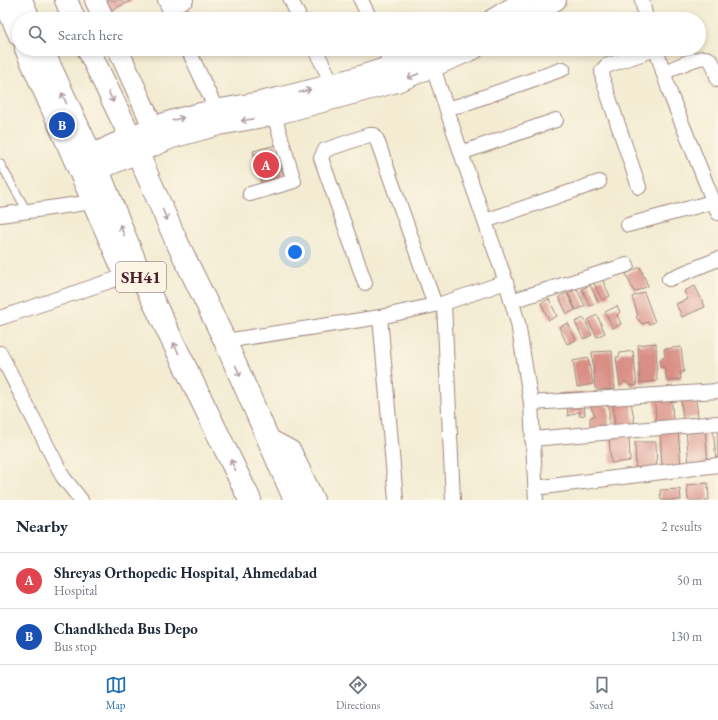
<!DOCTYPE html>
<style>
:root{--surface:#fff;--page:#f6f6f7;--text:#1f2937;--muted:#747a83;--line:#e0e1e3;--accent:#1f6fb2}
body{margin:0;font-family:"EB Garamond",serif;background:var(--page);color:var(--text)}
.you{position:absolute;left:295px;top:252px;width:14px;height:14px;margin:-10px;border:3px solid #fff;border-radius:50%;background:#1a73e8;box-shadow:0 0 0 6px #1a73e833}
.badge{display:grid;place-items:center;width:26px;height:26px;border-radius:50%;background:var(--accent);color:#fff;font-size:13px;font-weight:700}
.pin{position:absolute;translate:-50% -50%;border:2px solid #fff;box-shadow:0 1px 4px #0006}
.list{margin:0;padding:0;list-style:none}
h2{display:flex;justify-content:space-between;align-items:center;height:52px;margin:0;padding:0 16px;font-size:17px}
h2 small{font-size:13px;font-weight:400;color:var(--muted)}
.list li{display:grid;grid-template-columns:26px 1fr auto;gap:12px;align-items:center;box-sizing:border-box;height:56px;padding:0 16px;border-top:1px solid var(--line)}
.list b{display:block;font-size:15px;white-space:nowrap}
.list p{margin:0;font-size:13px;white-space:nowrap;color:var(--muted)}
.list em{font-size:13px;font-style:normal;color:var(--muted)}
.icon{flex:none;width:22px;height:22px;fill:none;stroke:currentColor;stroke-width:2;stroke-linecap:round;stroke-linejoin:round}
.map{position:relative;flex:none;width:718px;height:500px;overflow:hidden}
.search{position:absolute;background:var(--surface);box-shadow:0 2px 6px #0003;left:12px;right:12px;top:12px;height:44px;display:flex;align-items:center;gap:10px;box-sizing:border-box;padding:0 14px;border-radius:22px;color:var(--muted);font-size:15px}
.sheet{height:164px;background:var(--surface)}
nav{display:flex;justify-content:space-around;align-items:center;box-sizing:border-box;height:56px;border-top:1px solid var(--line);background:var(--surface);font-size:11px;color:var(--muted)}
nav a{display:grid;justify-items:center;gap:2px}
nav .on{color:var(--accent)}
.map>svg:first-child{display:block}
.building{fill:#d98e86}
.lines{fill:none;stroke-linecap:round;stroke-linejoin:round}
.lane-casing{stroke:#9e867f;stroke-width:9}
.street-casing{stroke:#9e867f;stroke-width:16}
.secondary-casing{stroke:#9e867f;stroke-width:22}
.primary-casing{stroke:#9e867f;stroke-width:24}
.lane{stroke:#fff;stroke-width:7}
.street{stroke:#fff;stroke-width:14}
.secondary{stroke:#fff;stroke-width:20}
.primary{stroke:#fff;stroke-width:22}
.oneway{stroke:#ae9aa0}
.labels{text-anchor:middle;stroke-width:3;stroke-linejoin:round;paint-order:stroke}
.shield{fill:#fcf5e5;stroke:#7f5f63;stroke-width:1}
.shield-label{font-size:17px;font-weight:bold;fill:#4a1f2b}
</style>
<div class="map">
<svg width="718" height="500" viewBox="0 0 718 500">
<rect width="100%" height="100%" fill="#fcf5e5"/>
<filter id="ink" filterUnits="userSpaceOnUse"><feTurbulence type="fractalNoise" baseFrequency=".025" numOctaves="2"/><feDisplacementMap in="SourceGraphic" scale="8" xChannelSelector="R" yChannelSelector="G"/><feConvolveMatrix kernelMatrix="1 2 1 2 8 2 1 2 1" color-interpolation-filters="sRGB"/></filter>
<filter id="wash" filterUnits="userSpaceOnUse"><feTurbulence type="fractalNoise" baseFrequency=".012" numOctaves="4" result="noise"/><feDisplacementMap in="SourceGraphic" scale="16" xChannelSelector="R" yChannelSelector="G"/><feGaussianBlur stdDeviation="0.9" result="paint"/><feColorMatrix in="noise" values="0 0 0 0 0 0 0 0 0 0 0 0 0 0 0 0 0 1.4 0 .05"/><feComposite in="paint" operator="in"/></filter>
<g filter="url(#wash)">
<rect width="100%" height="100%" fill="#f3ecd3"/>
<g id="blocks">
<path class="building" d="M102,0H133L107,12Z
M276,145L284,179L262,185L253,151Z
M640,267L648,286L634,292L626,274Z
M602,279L610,296L602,300L594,283Z
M590,285L598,302L590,306L582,289Z
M695,286L705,307L682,317L676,304L688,299L684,291Z
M577,289L585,306L576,310L568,293Z
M644,292L655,322L649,324L648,322L642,324L636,317L638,315L632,297Z
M567,293L575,310L567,314L559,297Z
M549,299L557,316L549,320L541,303Z
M617,306L620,312L617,315L621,324L613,328L605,312Z
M597,315L605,333L597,337L588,320Z
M584,318L592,335L583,339L575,322Z
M568,323L576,340L567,344L559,327Z
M656,343L657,381L640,383L638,345Z
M681,347L684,372H680L681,379L667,381L665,368L660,367V359L665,357L664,349Z
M612,351L615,389L599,390L595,388L592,352Z
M633,351L637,385L632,386L625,381L620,386L616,357H619L620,353Z
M588,358L593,384L577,387L573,361Z
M671,389L673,421L656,422L654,390Z
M680,391L702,399L696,400L698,417L683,419Z
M583,392L585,415L579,416L580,411L568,416L567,405H562L561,393Z
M630,396L635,425L615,428L613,399Z
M590,399L609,407V429H590V418L595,415L592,410Z
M705,428L708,464L689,465L686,430Z
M713,428H718V460H716Z
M678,430L681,466L662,467L660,432Z
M629,435L630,461L611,463L609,437Z
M635,442H656L657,472L636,473Z
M708,483L709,500H688L687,485Z
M680,489L681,500H661L660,490Z"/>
</g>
</g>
<g filter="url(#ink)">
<use href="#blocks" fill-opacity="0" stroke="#9e867f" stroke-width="1"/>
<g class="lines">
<defs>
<path id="lane" d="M0,163L27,211"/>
<path id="street" d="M165,0L174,19
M291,0L300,19
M361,0L370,19
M642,0L646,19
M169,8L186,0
M188,49L216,109
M315,49L332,83
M384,49L393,67
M656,49L671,96L718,213
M430,58L461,153L506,282L518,323L531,403L536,500
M663,73C672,69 701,54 709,59C714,62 716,74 718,80
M447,108L461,105L563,69
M461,153L556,120
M639,187L603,80L602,71L606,66L656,49
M250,194L294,181L274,115
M0,215L93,202
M485,221L599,182
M628,225L712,202
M669,279L718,259
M365,283L321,158L325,150L369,135H374L377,140L435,305
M511,301L627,265
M380,317L396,500
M0,318L125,276
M225,341L380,317L444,303
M0,353L63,477L81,500
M531,403L718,391
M532,439L718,423
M535,488L718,465
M453,500L444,303L506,282"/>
<path id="secondary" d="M3,0L19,36
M95,0L104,19
M493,19L525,0
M525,19L556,0
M25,49L125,276L140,274
M118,49L153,127
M90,156C115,143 139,132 165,123C196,112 228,108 260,102C319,89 380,73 434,49
M98,170L172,138L219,125L274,115L397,82L474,49
M267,438L291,451L314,500"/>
<path id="primary" d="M21,0L29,19
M66,0L74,19
M42,49L98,170L140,274L250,500
M88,49L130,136L175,238L225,341L295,500"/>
</defs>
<use href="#lane" class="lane-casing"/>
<use href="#street" class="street-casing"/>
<use href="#secondary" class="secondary-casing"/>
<use href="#primary" class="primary-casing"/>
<use href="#lane" class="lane"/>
<use href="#street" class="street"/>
<use href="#secondary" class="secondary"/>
<use href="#primary" class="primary"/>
</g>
<defs><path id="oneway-shaft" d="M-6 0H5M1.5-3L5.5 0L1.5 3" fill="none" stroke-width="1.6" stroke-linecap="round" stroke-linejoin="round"/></defs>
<g class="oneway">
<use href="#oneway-shaft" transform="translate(413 76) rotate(157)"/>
<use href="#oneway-shaft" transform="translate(305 91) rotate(-15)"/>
<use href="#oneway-shaft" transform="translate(111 97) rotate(64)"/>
<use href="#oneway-shaft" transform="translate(64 98) rotate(-114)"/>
<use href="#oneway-shaft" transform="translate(178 119) rotate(-15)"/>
<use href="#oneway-shaft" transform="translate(247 120) rotate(171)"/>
<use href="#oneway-shaft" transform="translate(165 215) rotate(66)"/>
<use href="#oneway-shaft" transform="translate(122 230) rotate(-112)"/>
<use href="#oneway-shaft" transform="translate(176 348) rotate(-116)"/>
<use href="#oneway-shaft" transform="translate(238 371) rotate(67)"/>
<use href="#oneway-shaft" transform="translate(233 465) rotate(-116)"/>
</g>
</g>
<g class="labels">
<rect class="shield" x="116" y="262" width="50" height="30" rx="3"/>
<g class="shield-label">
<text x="141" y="283">SH41</text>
</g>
</g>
</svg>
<div class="you"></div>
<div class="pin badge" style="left:266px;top:165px;background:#e0444e">A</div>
<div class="pin badge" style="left:62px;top:125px;background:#1a4fb4">B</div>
<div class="search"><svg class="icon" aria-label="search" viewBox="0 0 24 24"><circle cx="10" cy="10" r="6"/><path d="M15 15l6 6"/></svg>Search here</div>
</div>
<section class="sheet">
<h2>Nearby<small>2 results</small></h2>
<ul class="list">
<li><span class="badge" style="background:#e0444e">A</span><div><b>Shreyas Orthopedic Hospital, Ahmedabad</b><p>Hospital</p></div><em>50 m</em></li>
<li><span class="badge" style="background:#1a4fb4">B</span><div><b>Chandkheda Bus Depo</b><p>Bus stop</p></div><em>130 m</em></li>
</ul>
</section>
<nav>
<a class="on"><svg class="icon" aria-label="map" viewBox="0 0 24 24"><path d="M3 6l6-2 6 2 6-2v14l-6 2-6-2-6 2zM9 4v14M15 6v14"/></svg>Map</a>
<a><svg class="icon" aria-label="directions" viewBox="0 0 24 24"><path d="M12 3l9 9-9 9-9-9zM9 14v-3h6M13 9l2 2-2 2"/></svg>Directions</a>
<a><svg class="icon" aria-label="saved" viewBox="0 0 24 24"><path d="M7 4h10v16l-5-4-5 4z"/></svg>Saved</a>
</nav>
